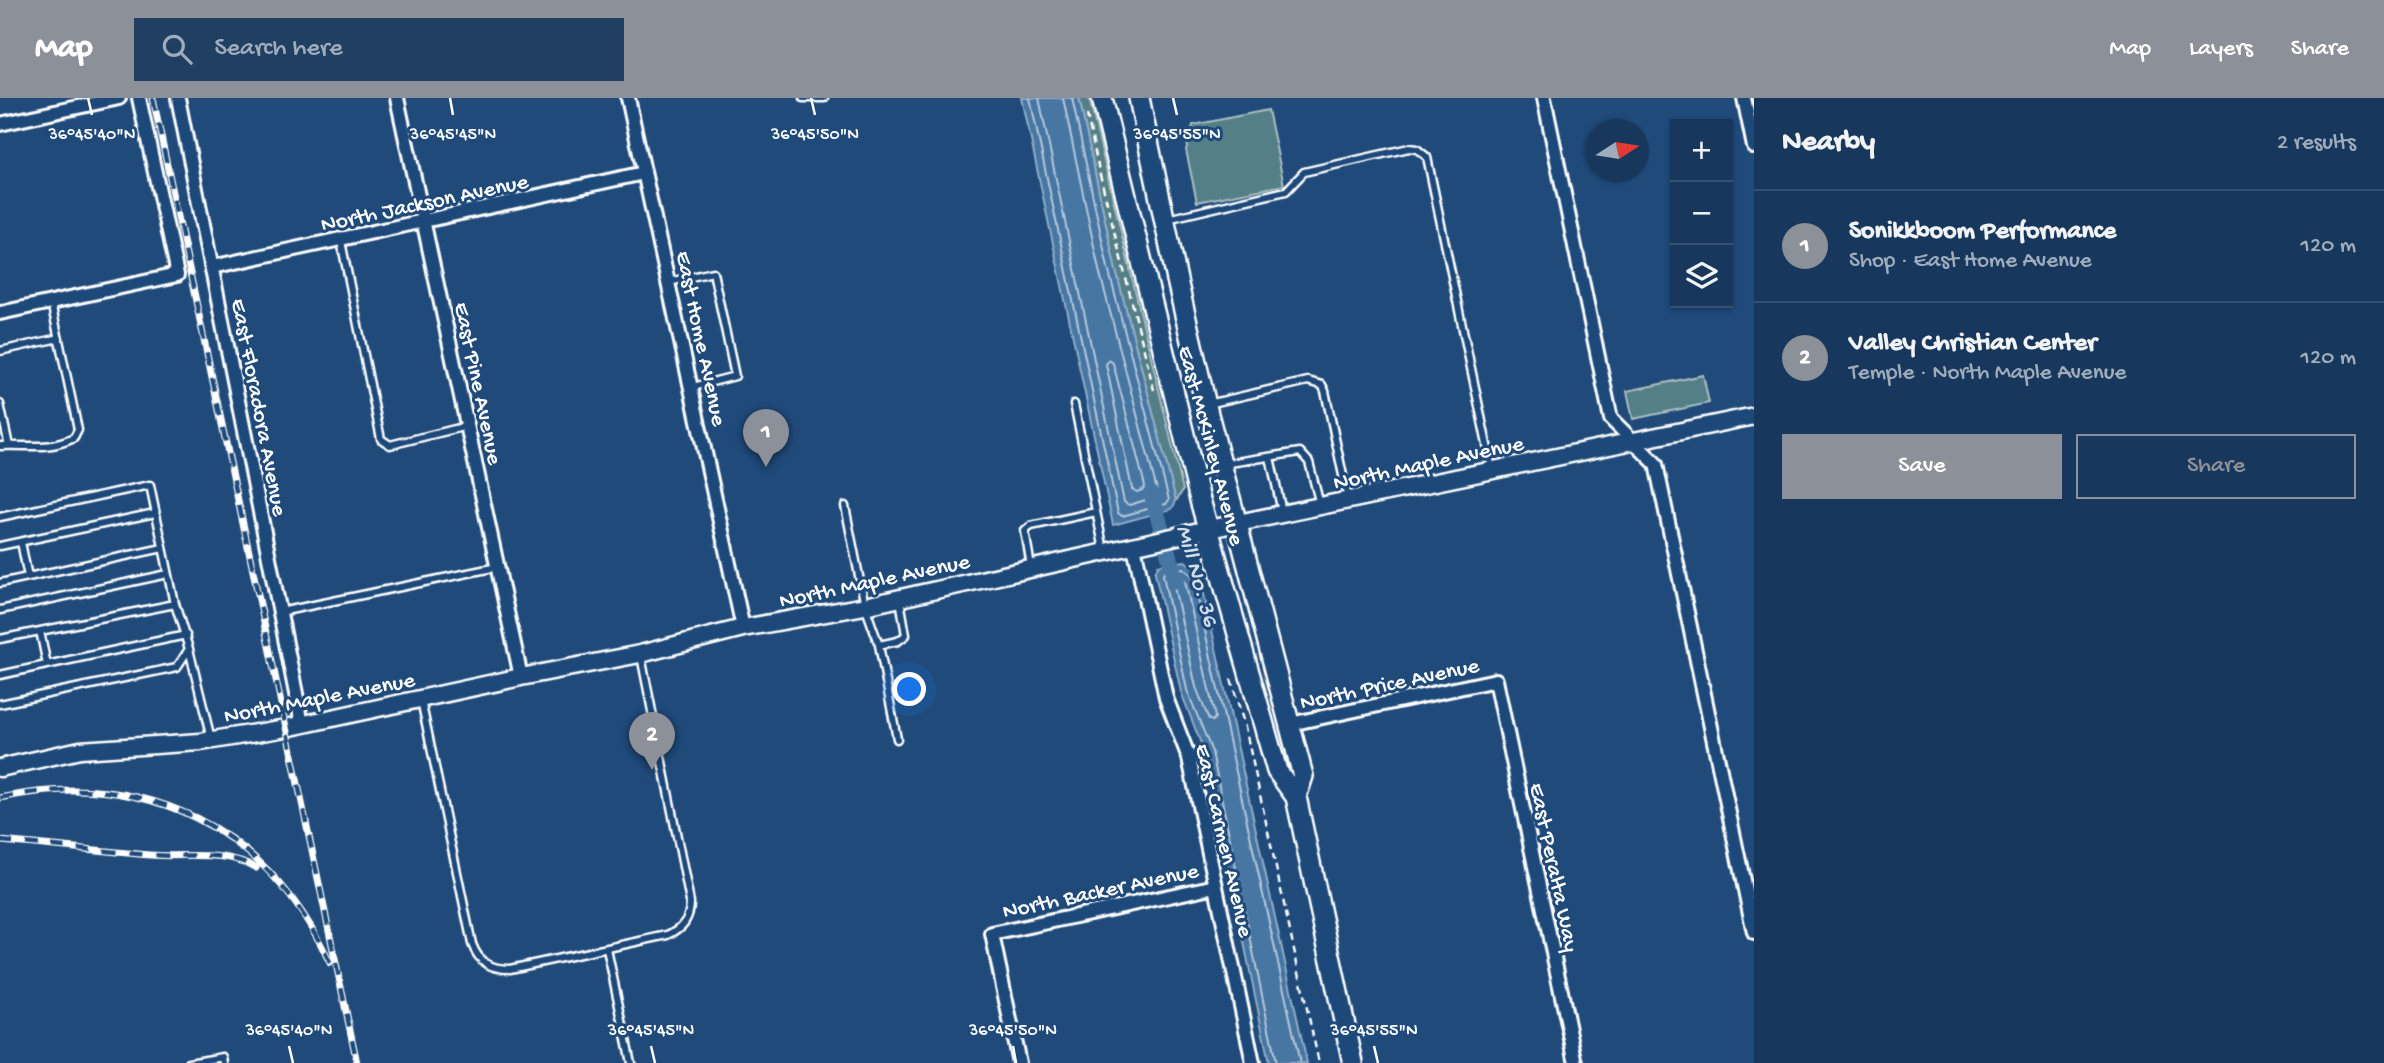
<!DOCTYPE html>
<meta charset="utf-8">
<style>
:root{--surface:#17385c;--page:#203f62;--text:#f1f3f6;--muted:#9eacbb;--line:#365272;--accent:#8c9099}
body{margin:0;font-family:"Gochi Hand",sans-serif;background:var(--page);color:var(--text)}
.controls{position:absolute;right:21px;top:21px;display:grid;overflow:hidden;border-radius:0px;box-shadow:0 2px 5px #0004}
.controls button{width:63px;height:63px;display:grid;place-items:center;padding:0;border:0;border-bottom:2px solid var(--line);background:var(--surface);color:var(--text);font:35px sans-serif}
.compass{position:absolute;left:1586px;top:21px;width:63px;height:63px;border-radius:50%;background:var(--surface);box-shadow:0 2px 5px #0004;rotate:78deg}
.you{position:absolute;left:910px;top:592px;width:24px;height:24px;margin:-18px;border:5px solid #fff;border-radius:50%;background:#1a73e8;box-shadow:0 0 0 10px #1a73e833}
.badge{display:grid;place-items:center;width:46px;height:46px;border-radius:50%;background:var(--accent);color:#fff;font-size:23px;font-weight:700}
.pin{position:absolute;translate:-50% -58px;filter:drop-shadow(0 2px 4px #0008)}
.pin::after{content:'';position:absolute;top:37px;width:24px;height:21px;background:inherit;clip-path:polygon(0 0,100% 0,50% 100%)}
.list{margin:0;padding:0;list-style:none}
h2{display:flex;justify-content:space-between;align-items:center;height:91px;margin:0;padding:0 28px;font-size:30px}
h2 small{font-size:23px;font-weight:400;color:var(--muted)}
.list li{display:grid;grid-template-columns:46px 1fr auto;gap:21px;align-items:center;box-sizing:border-box;height:112px;padding:0 28px;border-top:2px solid var(--line)}
.list b{display:block;font-size:26px;white-space:nowrap}
.list p{margin:0;font-size:23px;white-space:nowrap;color:var(--muted)}
.list em{font-size:23px;font-style:normal;color:var(--muted)}
.actions{display:flex;gap:14px;padding:21px 28px}
.actions a{flex:1;padding:16px 0;border:2px solid var(--accent);border-radius:0px;text-align:center;font-size:24px;color:var(--accent)}
.actions .main{background:var(--accent);color:#fff}
.icon{flex:none;width:38px;height:38px;fill:none;stroke:currentColor;stroke-width:2;stroke-linecap:round;stroke-linejoin:round}
.map{position:relative;flex:none;width:1754px;height:965px;overflow:hidden}
header{display:flex;align-items:center;gap:42px;box-sizing:border-box;height:98px;padding:0 35px;background:var(--accent);color:#fff}
header strong{font-size:33px}
nav{display:flex;gap:38px;margin-inline-start:auto;font-size:24px}
.search{width:490px;height:63px;background:var(--page);display:flex;align-items:center;gap:18px;box-sizing:border-box;padding:0 24px;border-radius:0px;color:var(--muted);font-size:26px}
main{display:flex}
aside{flex:1;background:var(--surface)}
.map>svg:first-child{display:block}
.green{fill:#557f86;stroke:#aabfc2;stroke-width:2}
.water{fill:#4676a3;stroke:#90adc8;stroke-width:2}
.lines{fill:none;stroke-linecap:round;stroke-linejoin:round}
.shore{stroke:#b5c8da;stroke-width:2}
.canal{stroke:#4676a3;stroke-width:16}
.service-casing{stroke:#fff;stroke-width:11}
.minor-casing{stroke:#fff;stroke-width:18}
.tertiary-casing{stroke:#fff;stroke-width:21}
.primary-casing{stroke:#fff;stroke-width:24}
.path{stroke:#fff;stroke-width:2.5;stroke-dasharray:7 5;stroke-linecap:butt}
.service{stroke:#1f4a7a;stroke-width:6}
.minor{stroke:#1f4a7a;stroke-width:12}
.tertiary{stroke:#1f4a7a;stroke-width:16}
.primary{stroke:#1f4a7a;stroke-width:19}
.rail-casing{stroke:#fff;stroke-width:7}
.rail{stroke:#1f4a7a;stroke-width:4.5;stroke-dasharray:13;stroke-linecap:butt}
.ticks{fill:none;stroke:#fff;stroke-width:2.5}
.labels{text-anchor:middle;stroke-width:6;stroke-linejoin:round;paint-order:stroke}
.street-label{font-size:23px;fill:#fff;stroke:#1f4a7a}
.water-label{font-size:24px;font-style:italic;fill:#d1dde8;stroke:#1f4a7a}
.ticks-label{font-size:18px;text-anchor:middle;fill:#fff;stroke:#1f4a7a;stroke-width:6;stroke-linejoin:round;paint-order:stroke}
</style>
<header>
<strong>Map</strong>
<div class="search"><svg class="icon" aria-label="search" viewBox="0 0 24 24"><circle cx="10" cy="10" r="6"/><path d="M15 15l6 6"/></svg>Search here</div>
<nav><a>Map</a><a>Layers</a><a>Share</a></nav>
</header>
<main>
<div class="map">
<svg width="1754" height="965" viewBox="0 0 1754 965">
<rect width="100%" height="100%" fill="#1f4a7a"/>
<filter id="ink" filterUnits="userSpaceOnUse"><feTurbulence type="fractalNoise" baseFrequency=".0143" numOctaves="2"/><feDisplacementMap in="SourceGraphic" scale="14" xChannelSelector="R" yChannelSelector="G"/><feConvolveMatrix kernelMatrix="1 2 1 2 8 2 1 2 1" color-interpolation-filters="sRGB"/></filter>
<g filter="url(#ink)">
<path class="green" d="M1079,0H1089L1183,392L1176,403L1115,169Z
M1268,12L1284,87L1197,104L1186,52L1193,27Z
M1703,277L1709,305L1633,321L1627,293Z"/>
<path class="water" d="M1022,0H1079L1115,169L1176,403L1172,411L1113,427Z
M1185,463L1199,473L1307,965H1269L1205,656L1181,594L1155,475L1158,467Z"/>
<g class="lines">
<path class="shore" d="M1030,0L1118,415L1122,418L1166,406L1169,402L1108,170L1072,0
M1039,0L1124,404L1129,407L1156,399L1158,396L1099,172L1063,0
M1109,262L1113,265L1145,388L1144,391L1137,394L1132,391L1106,266Z
M1176,480H1181L1185,483L1215,619L1213,623L1209,622L1196,589L1173,484Z
M1276,965L1212,654L1187,592L1163,477L1165,473L1183,470L1193,478L1300,965"/>
<path class="canal" d="M1152,397L1176,483"/>
<defs>
<path id="service" d="M803,0H824
M1167,121L1286,93L1304,74L1409,50L1417,51L1427,59L1492,371
M341,143L381,341L390,347L467,328
M669,184L713,174L735,278L693,289
M0,253L59,240
M0,306L9,348
M1074,306L1104,452
M1208,306L1308,283L1322,287L1325,293L1348,401
M0,348C27,346 47,353 74,340L78,332L51,204
M1270,359L1282,414
M1223,366L1300,354L1309,364L1320,407
M845,408L865,508L879,547L897,641
M0,419L150,387L175,506L189,551L177,569L0,606
M21,444L28,479
M0,448L155,415
M1031,469L1025,433L1031,428L1096,414
M0,485L163,450
M0,512L168,476
M280,514L497,469
M40,533L47,567
M0,541L175,506
M879,547L898,543L906,537L900,502
M189,551L211,641
M0,577L186,537
M421,602L472,846C479,865 491,871 510,871L668,837C683,830 690,821 690,804L641,558
M607,851L631,965
M189,965L223,959L224,965"/>
<path id="minor" d="M178,0L302,626
M397,0L521,579
M628,0L743,530
M1544,0L1611,321L1656,366L1754,835
M1744,0L1754,49
M0,26L119,0
M212,169L644,75
M0,215L177,177L139,0
M1134,448L1166,600L1189,660L1253,965
M1290,626L1496,582L1576,965
M1019,965L992,836L1216,788"/>
<path id="tertiary" d="M0,670L80,652L201,644L286,630L521,579L640,556L743,530L865,508L1190,435L1754,318"/>
<path id="primary" d="M1102,0L1200,402L1277,673L1296,699L1353,965
M1139,0L1177,182L1208,316L1303,678L1296,699"/>
</defs>
<use href="#service" class="service-casing"/>
<use href="#minor" class="minor-casing"/>
<use href="#tertiary" class="tertiary-casing"/>
<use href="#primary" class="primary-casing"/>
<path class="path" d="M1087,17L1100,77L1155,296
M1231,581L1245,629L1319,965"/>
<use href="#service" class="service"/>
<use href="#minor" class="minor"/>
<use href="#tertiary" class="tertiary"/>
<use href="#primary" class="primary"/>
<defs>
<path id="rail" d="M153,0L357,965
M0,700C146,669 268,730 330,865
M0,743C50,747 100,753 150,757C186,760 224,751 256,770"/>
</defs>
<use href="#rail" class="rail-casing"/>
<use href="#rail" class="rail"/>
</g>
</g>
<path class="ticks" d="M88,0L92,17M450,0L453,17M811,0L815,17M1173,0L1177,17M289,948L293,965M651,948L655,965M1013,948L1016,965M1374,948L1378,965"/>
<g class="labels">
<g class="street-label">
<text transform="translate(424 103) rotate(-12)" y="8">North Jackson Avenue</text>
<text transform="translate(703 240) rotate(78)" y="8">East Home Avenue</text>
<text transform="translate(480 285) rotate(78)" y="8">East Pine Avenue</text>
<text transform="translate(261 309) rotate(79)" y="8">East Floradora Avenue</text>
<text transform="translate(1213 347) rotate(75)" y="8">East McKinley Avenue</text>
<text transform="translate(1428 363) rotate(-12)" y="8">North Maple Avenue</text>
<text transform="translate(874 481) rotate(-12)" y="8">North Maple Avenue</text>
<text transform="translate(1389 584) rotate(-12)" y="8">North Price Avenue</text>
<text transform="translate(319 598) rotate(-11)" y="8">North Maple Avenue</text>
<text transform="translate(1226 742) rotate(77)" y="8">East Carmen Avenue</text>
<text transform="translate(1556 769) rotate(78)" y="8">East Peralta Way</text>
<text transform="translate(1100 791) rotate(-12)" y="8">North Backer Avenue</text>
</g>
<g class="water-label">
<text transform="translate(1199 477) rotate(74)" y="8">Mill No. 36</text>
</g>
</g>
<g class="ticks-label">
<text x="92" y="41">36°45'40"N</text>
<text x="453" y="41">36°45'45"N</text>
<text x="815" y="41">36°45'50"N</text>
<text x="1177" y="41">36°45'55"N</text>
<text x="289" y="937">36°45'40"N</text>
<text x="651" y="937">36°45'45"N</text>
<text x="1013" y="937">36°45'50"N</text>
<text x="1374" y="937">36°45'55"N</text>
</g>
</svg>
<div class="controls">
<button>+</button>
<button>−</button>
<button><svg class="icon" aria-label="layers" viewBox="0 0 24 24"><path d="M12 4l9 5-9 5-9-5zM3 14l9 5 9-5"/></svg></button>
</div>
<svg class="compass" viewBox="-18 -18 36 36"><path d="M0-13l5 13h-10z" fill="#e53935"/><path d="M0 13l5-13h-10z" fill="#9eacbb"/></svg>
<div class="you"></div>
<div class="pin badge" style="left:766px;top:369px">1</div>
<div class="pin badge" style="left:652px;top:672px">2</div>
</div>
<aside>
<h2>Nearby<small>2 results</small></h2>
<ul class="list">
<li><span class="badge">1</span><div><b>Sonikkboom Performance</b><p>Shop · East Home Avenue</p></div><em>120 m</em></li>
<li><span class="badge">2</span><div><b>Valley Christian Center</b><p>Temple · North Maple Avenue</p></div><em>120 m</em></li>
</ul>
<div class="actions"><a class="main">Save</a><a>Share</a></div>
</aside>
</main>
